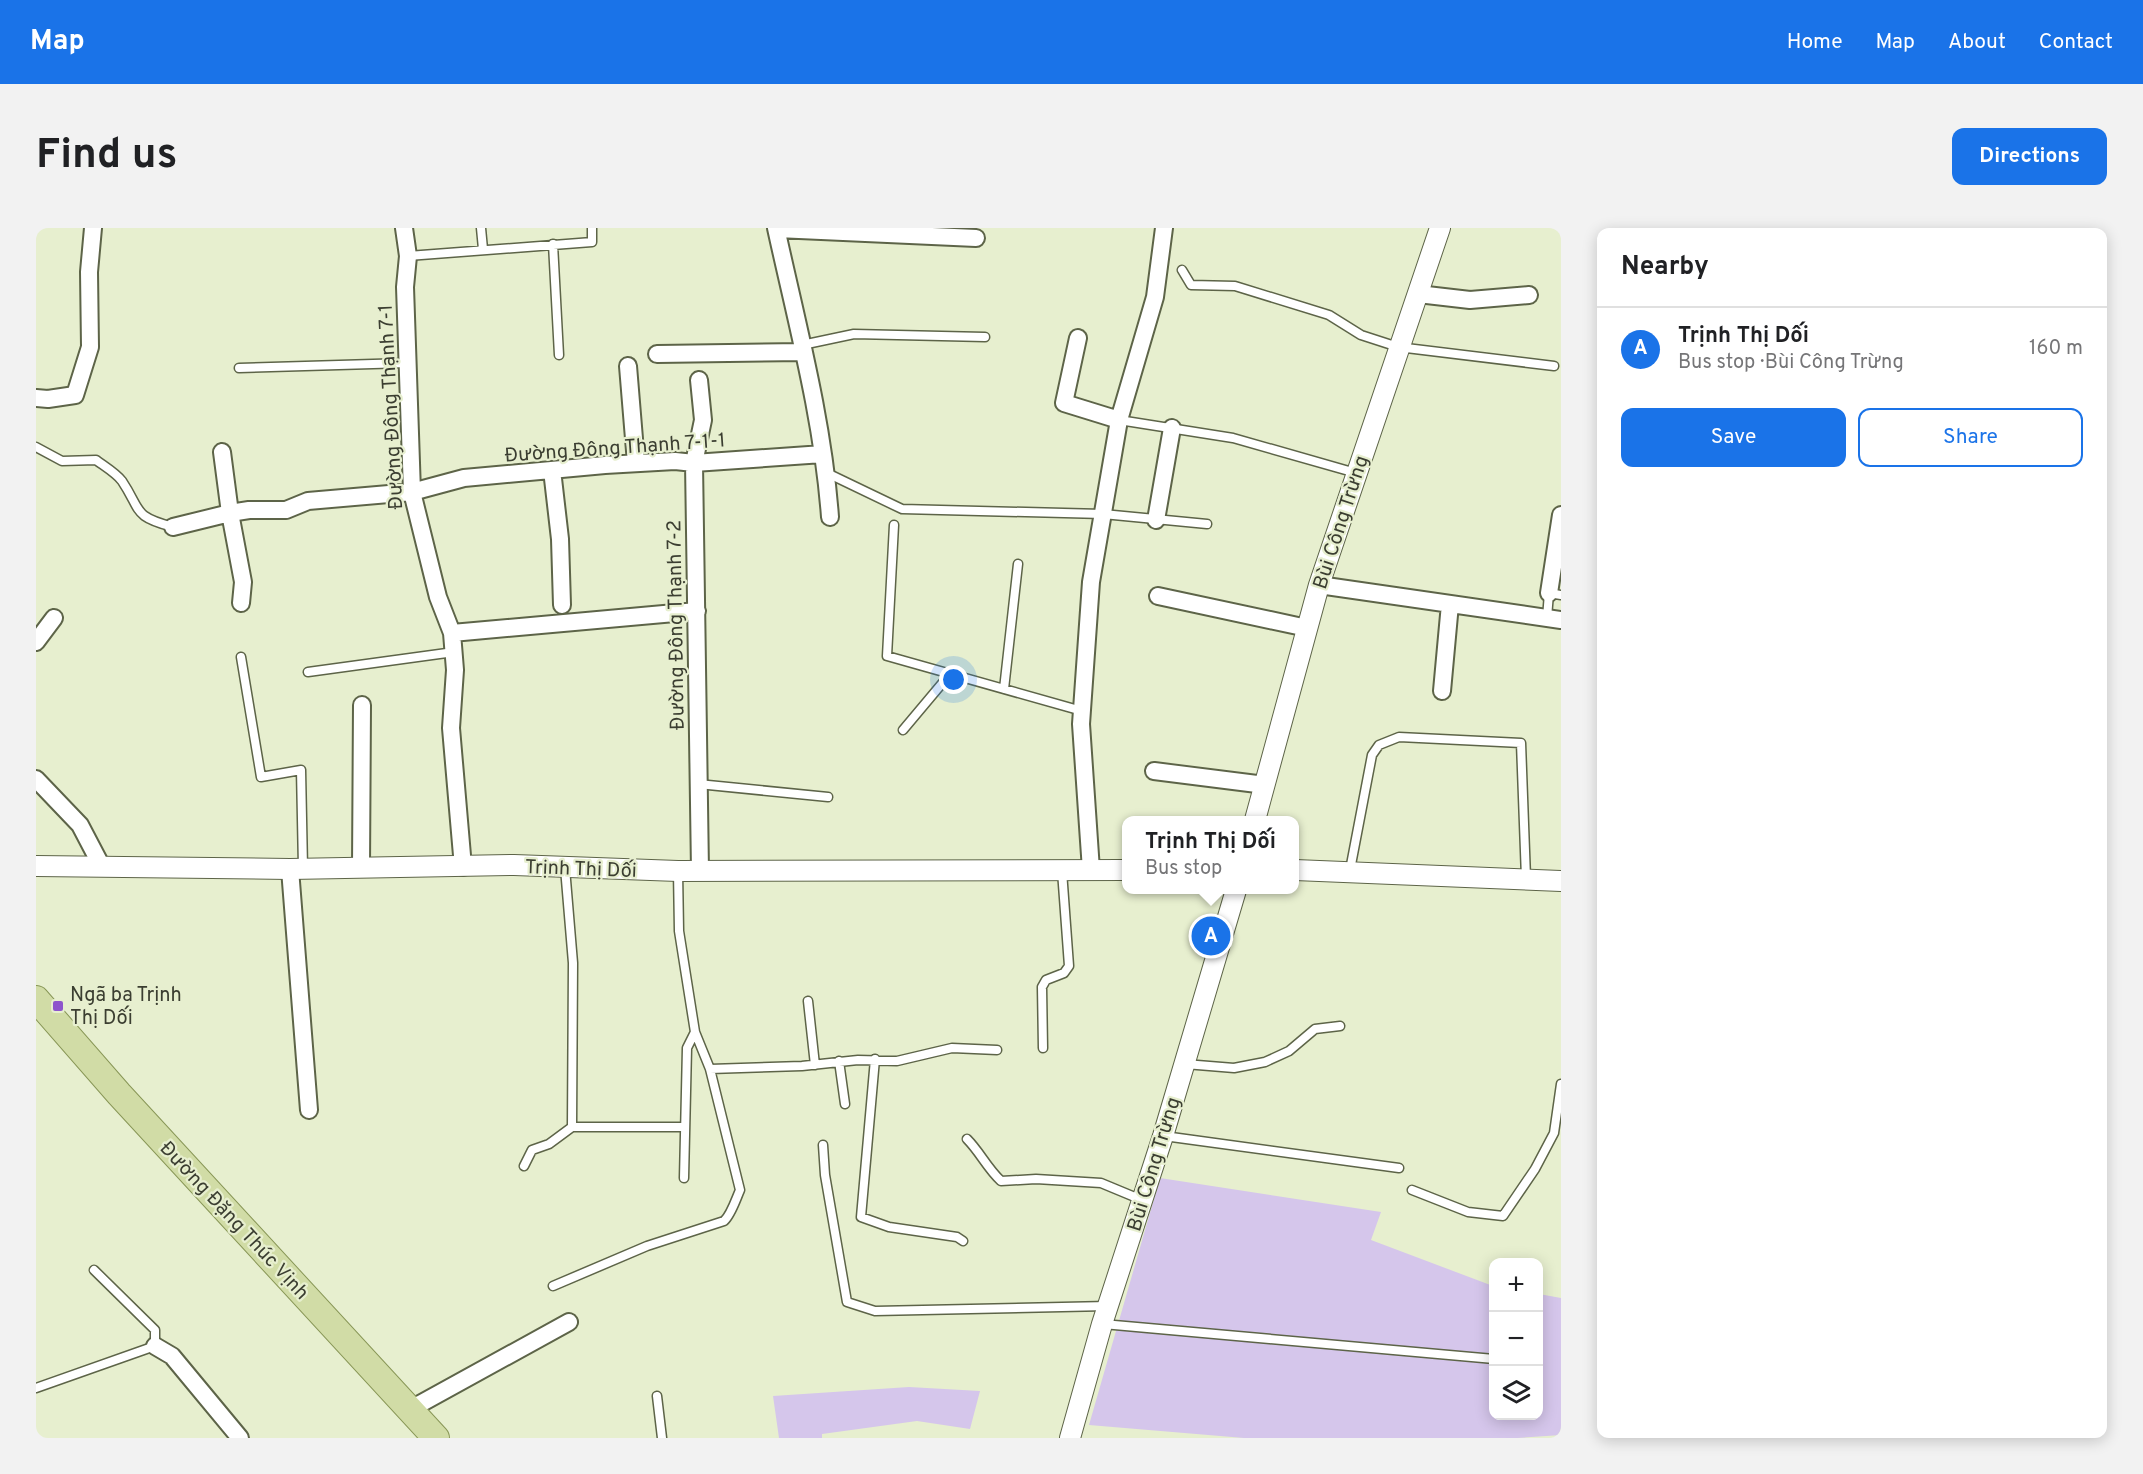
<!DOCTYPE html>
<meta charset="utf-8">
<style>
:root{--surface:#fff;--page:#f2f2f2;--text:#202124;--muted:#757577;--line:#e0e0e0;--accent:#1a73e8}
body{margin:0;font-family:Overpass,sans-serif;background:var(--page);color:var(--text)}
.controls{position:absolute;right:18px;bottom:18px;display:grid;overflow:hidden;border-radius:12px;box-shadow:0 3px 15px #0003}
.controls button{width:54px;height:54px;display:grid;place-items:center;padding:0;border:0;border-bottom:2px solid var(--line);background:var(--surface);color:var(--text);font:30px sans-serif}
.you{position:absolute;left:918px;top:452px;width:21px;height:21px;margin:-15px;border:4px solid #fff;border-radius:50%;background:#1a73e8;box-shadow:0 0 0 9px #1a73e833}
.badge{display:grid;place-items:center;width:39px;height:39px;border-radius:50%;background:var(--accent);color:#fff;font-size:20px;font-weight:700}
.pin{position:absolute;translate:-50% -50%;border:3px solid #fff;box-shadow:0 2px 6px #0006}
.popup{position:absolute;left:1086px;top:588px;width:177px;height:78px;box-sizing:border-box;display:grid;place-content:center;border-radius:12px;background:var(--surface);filter:drop-shadow(0 2px 4px #0005);font-size:20px;white-space:nowrap;color:var(--muted)}
.popup b{font-size:22px;color:var(--text)}
.popup::after{content:'';position:absolute;left:50%;top:100%;margin-left:-12px;border:12px solid transparent;border-top-color:var(--surface)}
.list{margin:0;padding:0;list-style:none}
h2{display:flex;justify-content:space-between;align-items:center;height:78px;margin:0;padding:0 24px;font-size:26px}
h2 small{font-size:20px;font-weight:400;color:var(--muted)}
.list li{display:grid;grid-template-columns:39px 1fr auto;gap:18px;align-items:center;box-sizing:border-box;height:84px;padding:0 24px;border-top:2px solid var(--line)}
.list b{display:block;font-size:22px;white-space:nowrap}
.list p{margin:0;font-size:20px;white-space:nowrap;color:var(--muted)}
.list em{font-size:20px;font-style:normal;color:var(--muted)}
.actions{display:flex;gap:12px;padding:18px 24px}
.actions a{flex:1;padding:14px 0;border:2px solid var(--accent);border-radius:12px;text-align:center;font-size:21px;color:var(--accent)}
.actions .main{background:var(--accent);color:#fff}
.icon{flex:none;width:33px;height:33px;fill:none;stroke:currentColor;stroke-width:2;stroke-linecap:round;stroke-linejoin:round}
.map{position:relative;flex:none;width:1525px;height:1210px;overflow:hidden;border-radius:12px}
header{display:flex;align-items:center;gap:36px;box-sizing:border-box;height:84px;padding:0 30px;background:var(--accent);color:#fff}
header strong{font-size:28px}
nav{display:flex;gap:33px;margin-inline-start:auto;font-size:21px}
.intro{display:flex;align-items:center;justify-content:space-between;box-sizing:border-box;height:144px;padding:0 36px}
h1{margin:0;font-size:42px}
.button{padding:15px 27px;border-radius:12px;background:var(--accent);color:#fff;font-size:21px;font-weight:700}
main{display:flex;gap:36px;padding:0 36px}
aside{flex:1;background:var(--surface);border-radius:12px;box-shadow:0 3px 15px #0003}
.map>svg:first-child{display:block}
.green{fill:#d5c6eb}
.lines{fill:none;stroke-linecap:round;stroke-linejoin:round}
.service-casing{stroke:#5d6448;stroke-width:11}
.minor-casing{stroke:#5d6448;stroke-width:20}
.tertiary-casing{stroke:#5d6448;stroke-width:22}
.primary-casing{stroke:#889656;stroke-width:28}
.service{stroke:#fff;stroke-width:8}
.minor{stroke:#fff;stroke-width:16}
.tertiary{stroke:#fff;stroke-width:20}
.primary{stroke:#d1dca6;stroke-width:26}
.poi-dot{fill:#8e55cc;stroke:#e7efcf;stroke-width:2}
.labels{text-anchor:middle;stroke-width:4.5;stroke-linejoin:round;paint-order:stroke}
.street-label{font-size:20px;fill:#3b3e31;stroke:#e7efcf}
.poi-label{font-size:20px;fill:#3b3e31;stroke:#e7efcf;text-anchor:start}
</style>
<header>
<strong>Map</strong>
<nav><a>Home</a><a>Map</a><a>About</a><a>Contact</a></nav>
</header>
<div class="intro"><h1>Find us</h1><a class="button">Directions</a></div>
<main>
<div class="map">
<svg width="1525" height="1210" viewBox="0 0 1525 1210">
<rect width="100%" height="100%" fill="#e7efcf"/>
<path class="green" d="M1124,950L1345,984L1335,1012L1457,1058L1458,1188H1502L1503,1066L1525,1070V1207L1481,1210H1208L1053,1197Z
M873,1159L944,1163L934,1201L881,1193L786,1206V1210H743L737,1168Z"/>
<g class="lines">
<defs>
<path id="service" d="M445,0L447,21
M517,16L523,127
M372,28L556,14V0
M1146,42L1155,57L1199,58L1293,87L1325,107L1362,119L1518,138
M766,117L818,106L949,109
M203,140L371,135
M1083,192L1197,210L1320,245
M0,219L26,233L60,232C68,238 80,245 86,253C106,283 96,288 137,299
M791,245L866,281L1067,286L1171,296
M858,297L851,428L1046,483
M1511,390L1513,365L1525,367
M205,429L225,549L265,542L267,640
M272,444L418,424
M968,461L982,336
M867,502L914,446
M662,556L792,569
M1314,642L1336,527L1343,517L1363,509L1485,515L1490,650
M772,773L779,837
M1007,820L1006,759L1010,752L1028,745L1033,738L1026,643
M839,831L825,989L853,999L921,1009L927,1013
M803,833L809,876
M1149,836L1198,840L1229,834L1253,823L1279,801L1304,798
M674,841L766,838L822,832L861,833L916,820L961,822
M536,899H649
M1128,908L1363,940
M931,911C944,924 951,940 965,953L1000,951L1065,955L1106,972
M787,917L789,947L811,1074L839,1083L1072,1078
M488,938L496,922L513,916L536,899L537,735L529,640
M648,950L651,820L659,804
M1376,962L1432,984L1467,988L1499,941L1518,905L1525,856
M517,1058L611,1018L688,993C695,987 700,971 704,962L674,841L659,804L643,703L642,643
M1067,1096L1458,1131
M0,1160L119,1118V1102L58,1042
M621,1168L626,1210"/>
<path id="minor" d="M368,0L372,28L369,59L376,264L402,369L416,405L419,442L415,500L427,639
M740,0C761,96 787,192 794,289
M741,1L940,10
M1382,66L1434,72L1493,67
M1042,110L1028,175L1083,192
M621,126L768,124
M592,138L600,235
M663,152L667,192L658,235L664,643
M0,170L12,171L39,167L54,119L53,44L57,0
M516,242L524,311L526,377
M1120,292L1136,200
M137,299L194,285L186,224
M1283,357L1525,392
M1513,365L1525,287
M1122,368L1271,400
M205,375L207,354L194,285L213,282H250L272,273L376,264L428,250L569,237L639,233L658,235L787,226
M416,405L661,383
M0,414L18,390
M1406,463L1414,376
M1118,543L1229,557
M0,551L44,597L66,639
M325,640L326,477
M254,641L273,882
M1055,642L1045,496L1055,354L1083,192L1119,69L1128,0
M119,1118L136,1128L204,1210
M373,1182L533,1094"/>
<path id="tertiary" d="M1219,592L1283,357L1404,0
M0,638L254,641L478,637L642,643L1091,642
M1259,642L1525,653
M1034,1210L1066,1096L1127,908L1200,662"/>
<path id="primary" d="M0,771L83,866L400,1210"/>
</defs>
<use href="#service" class="service-casing"/>
<use href="#minor" class="minor-casing"/>
<use href="#tertiary" class="tertiary-casing"/>
<use href="#primary" class="primary-casing"/>
<use href="#service" class="service"/>
<use href="#minor" class="minor"/>
<use href="#tertiary" class="tertiary"/>
<use href="#primary" class="primary"/>
</g>
<rect class="poi-dot" x="16" y="772" width="12" height="12" rx="3"/>
<g class="labels">
<g class="street-label">
<text transform="translate(354 179) rotate(-93)" y="7">Đường Đông Thạnh 7-1</text>
<text transform="translate(579 219) rotate(-4)" y="7">Đường Đông Thạnh 7-1-1</text>
<text transform="translate(1304 294) rotate(-72)" y="7">Bùi Công Trừng</text>
<text transform="translate(639 397) rotate(-91)" y="7">Đường Đông Thạnh 7-2</text>
<text transform="translate(545 640) rotate(2)" y="7">Trịnh Thị Dối</text>
<text transform="translate(1117 936) rotate(-73)" y="7">Bùi Công Trừng</text>
<text transform="translate(199 992) rotate(47)" y="7">Đường Đặng Thúc Vịnh</text>
</g>
<g class="poi-label">
<text x="34" y="773">Ngã ba Trịnh<tspan x="34" dy="23">Thị Dối</tspan></text>
</g>
</g>
</svg>
<div class="controls">
<button>+</button>
<button>−</button>
<button><svg class="icon" aria-label="layers" viewBox="0 0 24 24"><path d="M12 4l9 5-9 5-9-5zM3 14l9 5 9-5"/></svg></button>
</div>
<div class="you"></div>
<div class="pin badge" style="left:1175px;top:708px">A</div>
<div class="popup"><b>Trịnh Thị Dối</b>Bus stop</div>
</div>
<aside>
<h2>Nearby<small></small></h2>
<ul class="list">
<li><span class="badge">A</span><div><b>Trịnh Thị Dối</b><p>Bus stop · Bùi Công Trừng</p></div><em>160 m</em></li>
</ul>
<div class="actions"><a class="main">Save</a><a>Share</a></div>
</aside>
</main>
